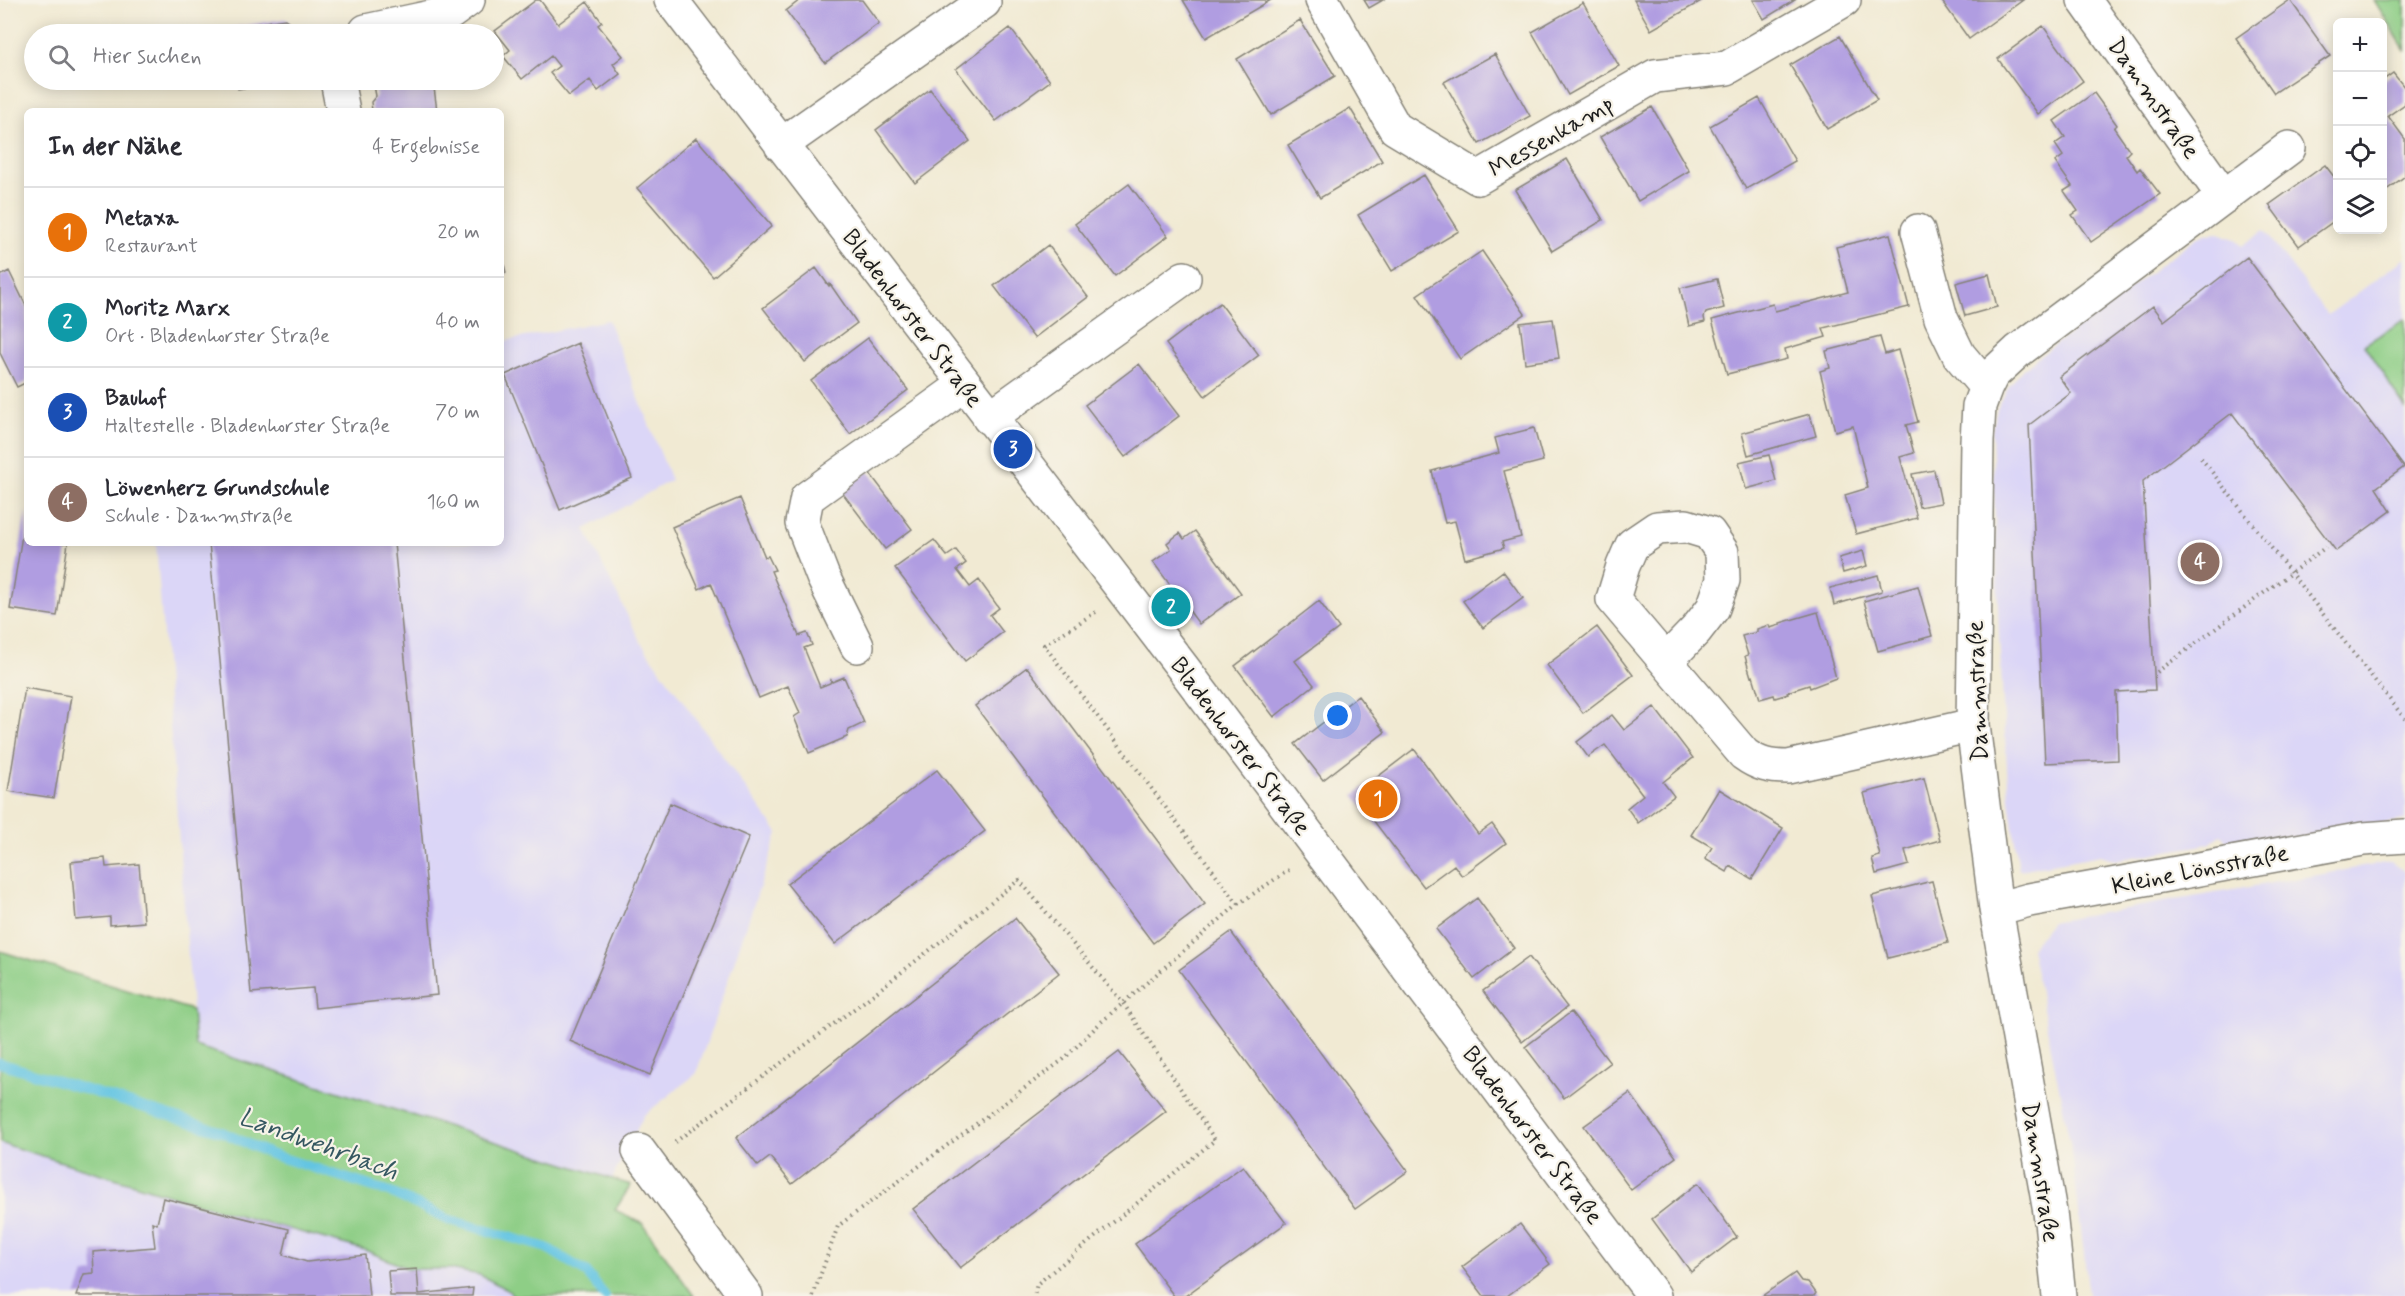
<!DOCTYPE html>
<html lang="de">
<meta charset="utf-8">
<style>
:root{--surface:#fff;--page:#f7f7f7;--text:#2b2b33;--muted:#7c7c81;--line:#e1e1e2;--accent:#111827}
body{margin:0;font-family:Mynerve,sans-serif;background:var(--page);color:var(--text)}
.controls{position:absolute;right:18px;top:18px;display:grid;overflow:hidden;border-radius:9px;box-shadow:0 3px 15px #0003}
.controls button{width:54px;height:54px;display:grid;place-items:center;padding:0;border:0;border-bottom:2px solid var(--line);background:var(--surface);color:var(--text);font:30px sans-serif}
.you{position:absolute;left:1338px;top:716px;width:21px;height:21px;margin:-15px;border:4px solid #fff;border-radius:50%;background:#1a73e8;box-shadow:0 0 0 9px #1a73e833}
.badge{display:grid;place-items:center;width:39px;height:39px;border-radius:50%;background:var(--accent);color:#fff;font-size:20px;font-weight:700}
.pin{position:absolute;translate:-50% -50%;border:3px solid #fff;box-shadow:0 2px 6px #0006}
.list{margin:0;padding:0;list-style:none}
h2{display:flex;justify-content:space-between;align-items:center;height:78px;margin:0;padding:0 24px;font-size:26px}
h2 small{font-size:20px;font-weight:400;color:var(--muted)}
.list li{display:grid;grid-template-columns:39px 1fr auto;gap:18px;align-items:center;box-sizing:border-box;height:90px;padding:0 24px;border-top:2px solid var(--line)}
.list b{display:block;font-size:22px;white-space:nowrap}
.list p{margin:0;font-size:20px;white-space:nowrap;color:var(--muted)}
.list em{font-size:20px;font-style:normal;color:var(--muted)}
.icon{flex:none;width:33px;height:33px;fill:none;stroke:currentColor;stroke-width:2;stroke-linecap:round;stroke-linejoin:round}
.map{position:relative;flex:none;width:2405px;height:1296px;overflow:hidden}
.search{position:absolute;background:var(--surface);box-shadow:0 3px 15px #0003;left:24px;top:24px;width:480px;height:66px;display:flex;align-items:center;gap:15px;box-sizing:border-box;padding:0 21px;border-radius:33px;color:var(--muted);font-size:22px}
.panel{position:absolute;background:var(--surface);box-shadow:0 3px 15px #0003;left:24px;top:108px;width:480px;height:438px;border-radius:9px}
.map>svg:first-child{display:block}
.built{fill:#dbd6f7}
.green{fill:#8ece86;stroke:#557551;stroke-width:1.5}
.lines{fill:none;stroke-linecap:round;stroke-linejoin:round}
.stream{stroke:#64c5e2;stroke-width:10}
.building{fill:#b09de1}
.minor-casing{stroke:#868378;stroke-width:36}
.path{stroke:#868378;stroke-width:4;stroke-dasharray:1.5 4.5;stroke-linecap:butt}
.minor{stroke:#fff;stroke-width:33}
.labels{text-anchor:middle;stroke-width:4.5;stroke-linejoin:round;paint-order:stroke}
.street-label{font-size:24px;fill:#1c1c1c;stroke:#f7f3e8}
.water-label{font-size:26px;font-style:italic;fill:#355761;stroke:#f7f3e8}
</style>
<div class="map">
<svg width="2405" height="1296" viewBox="0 0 2405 1296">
<rect width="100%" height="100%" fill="#f7f3e8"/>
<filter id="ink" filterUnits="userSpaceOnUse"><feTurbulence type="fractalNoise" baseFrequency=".0167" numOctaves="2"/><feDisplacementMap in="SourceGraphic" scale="12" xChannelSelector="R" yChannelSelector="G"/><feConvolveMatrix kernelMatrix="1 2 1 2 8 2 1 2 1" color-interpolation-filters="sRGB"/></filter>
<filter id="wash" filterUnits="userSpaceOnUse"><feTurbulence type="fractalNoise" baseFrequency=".008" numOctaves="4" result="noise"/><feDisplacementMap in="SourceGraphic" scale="24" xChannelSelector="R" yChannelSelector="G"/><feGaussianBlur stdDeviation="1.35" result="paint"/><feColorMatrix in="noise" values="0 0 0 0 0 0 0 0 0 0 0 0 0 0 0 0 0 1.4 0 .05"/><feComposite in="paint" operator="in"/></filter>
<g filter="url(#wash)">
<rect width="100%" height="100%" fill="#f1ead3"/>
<path class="built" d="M2264,230L2328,315L2405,258V820L2230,850L2222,834L2209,844L2115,860L2101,855L2019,870L2009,799L1999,634L1992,430L1997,409L2009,386L2023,369L2196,238L2205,234L2219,233L2235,239L2242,246Z
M608,320L671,480L585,529L641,643L778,833L696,1074L644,1115L612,1179L195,1046L156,543H501V342Z
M2391,862L2405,871V1296H2089L2072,1153L2031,948L2051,922Z
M0,1143L199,1204L365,1250L409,1269H450L480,1275L506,1289L514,1296H0Z"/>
<path class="green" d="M2374,0H2405V50Z
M2405,319V408L2364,345Z
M0,951L192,1010L195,1046L631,1185L615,1210L642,1223L694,1296H514L506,1289L480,1275L450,1269H409L365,1250L199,1204L0,1143Z"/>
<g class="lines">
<path class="stream" d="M0,1063L222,1132L270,1154L389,1192L450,1220L547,1248L586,1272L605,1296"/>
</g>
<g id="blocks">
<path class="building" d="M536,0H540L558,24L587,2L602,22L598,25L623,56L613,64L620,74L598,91L590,80L569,96L550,73L559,66L551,56L522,79L503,56L510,50L495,31Z
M800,0H862L879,23L825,63L786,11Z
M1183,0H1271L1206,38Z
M1364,0H1383L1369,8Z
M1634,0H1703L1651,30Z
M1753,0H1795L1764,19Z
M1941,0H2023L1969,39Z
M2290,0L2330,56L2274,93L2236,38Z
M1583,3L1619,66L1568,95L1532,32Z
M285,19L288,21L290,34H230L229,28Z
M1300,20L1335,76L1271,115L1237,59Z
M2043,26L2083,81L2038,114L1998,59Z
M1010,28L1050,81L996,121L956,69Z
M1840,36L1877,100L1827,129L1790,65Z
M1495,54L1530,116L1479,144L1444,82Z
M2393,73L2405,88V104L2388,116L2405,139V176L2385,191L2382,187V81Z
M242,80H292L293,81L238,89V86H243Z
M373,80H433L437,111H372L371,102L376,96Z
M930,89L970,141L915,183L876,130Z
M2094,93L2117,125L2114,128L2130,151L2126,155L2137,171L2140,168L2160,194L2091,242L2072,215L2078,211L2064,191L2072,186L2055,162L2063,156L2055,144L2065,137L2054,121Z
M1759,98L1795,161L1746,189L1710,126Z
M1652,107L1689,171L1638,201L1600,137Z
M1350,108L1382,161L1320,198L1288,145Z
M696,138L772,226L713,277L637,188Z
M1567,159L1603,220L1552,251L1515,190Z
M2325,165L2338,182V218L2299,246L2269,205Z
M1424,175L1459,231L1392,271L1358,215Z
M1129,184L1168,236L1115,276L1075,224Z
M1890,234L1909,307L1823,328L1826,337L1785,349L1787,359L1727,374L1712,320L1773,304L1775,311L1848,292L1836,247Z
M1048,245L1088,297L1034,338L994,286Z
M1482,251L1525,314L1460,359L1417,295Z
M501,252L506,273L501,274Z
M2247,257L2404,467L2376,488L2391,511L2336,551L2232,413L2143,481L2155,690L2116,692L2118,760L2045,763L2029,425L2071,393L2059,377L2153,306L2164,321Z
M816,268L829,286L830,284L857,323L805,362L763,308Z
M9,271L27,308V382L17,387L0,353V276Z
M1989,274L1997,307L1965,316L1956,283Z
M1717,279L1724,308L1706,313L1704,317L1705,322L1689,326L1680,288Z
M1220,303L1259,355L1205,396L1166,344Z
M1553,319L1559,358L1525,363L1520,323Z
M1880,337L1885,354L1898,350L1918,422L1906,425L1914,453L1900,457L1917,518L1856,534L1845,495L1868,488L1853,426L1835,431L1820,371L1830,368L1826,351Z
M868,338L908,390L850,434L811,381Z
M578,343L632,478L560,510L505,375Z
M1139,364L1179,416L1125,457L1085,405Z
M1810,414L1816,436L1748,455L1742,433Z
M1534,428L1543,461L1504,471L1521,537L1502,542L1504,548L1465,559L1455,521L1445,523L1432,471L1499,453L1495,438Z
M1769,455L1776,481L1746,489L1739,462Z
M1934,470L1941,503L1919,507L1912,474Z
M868,471L912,529L885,549L841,491Z
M740,498L765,557L768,556L775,570L771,571L799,636L807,633L812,645L804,648L820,687L830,683L831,680L832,682L844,677L864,723L849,730L847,737L809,753L794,717L800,713L788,686L759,698L711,583L699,589L672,527Z
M26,511L27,543H68L57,616L10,609Z
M1195,531L1241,593L1199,624L1153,562L1171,549L1167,543L1180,533L1184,539Z
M934,540L947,556L956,550L966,563L957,570L970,587L979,580L999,608L990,615L1003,632L965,661L895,568Z
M209,543H394L437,995L315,1008L313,988L251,993Z
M1863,551L1867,566L1843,573L1839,558Z
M1503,571L1523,598L1483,628L1463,601Z
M1878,575L1882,591L1834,605L1830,588Z
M1918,586L1932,636L1878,651L1864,601Z
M1319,601L1339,628L1295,661L1314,685L1274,717L1235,666Z
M1818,612L1836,678L1810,688L1809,685L1787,692L1788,694L1775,698L1774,695L1760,699L1753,676L1751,677L1748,667L1745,656L1748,655L1742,636L1757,632V629L1769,625L1770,628L1780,625V623Z
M1597,627L1633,675L1583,713L1547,665Z
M1027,667L1205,904L1153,943L975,706Z
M25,688L71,696L54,798L8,791Z
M1358,696L1385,732L1323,780L1295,744Z
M1654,707L1693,758L1663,782L1674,796L1638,823L1627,808L1643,795L1605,745L1588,757L1577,742L1612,715L1624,730Z
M1414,749L1478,834L1492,824L1506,843L1462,876L1454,865L1424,887L1354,795Z
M937,770L985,831L835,944L787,884Z
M1924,778L1940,840L1905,850L1909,865L1876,874L1872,858L1880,856L1864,793Z
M1719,789L1783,828L1752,879L1730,866L1727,872L1705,859L1712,847L1691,835Z
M670,803L749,837L650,1075L570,1041Z
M105,858L106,867L139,864L144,922L110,925V917L76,920L71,862Z
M1932,881L1948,943L1888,958L1872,896Z
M1477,898L1514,948L1474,979L1436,929Z
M1015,918L1059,973L792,1184L770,1157L758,1166L736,1138Z
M1231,932L1408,1171L1355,1209L1179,970Z
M1529,957L1567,1007L1522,1042L1483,991Z
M1571,1012L1610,1063L1564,1098L1525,1047Z
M1119,1052L1166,1111L960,1268L913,1209Z
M1630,1093L1676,1157L1631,1190L1584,1126Z
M1243,1166L1286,1223L1185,1296H1174L1135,1244Z
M1698,1183L1737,1237L1691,1272L1652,1219Z
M163,1198L289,1229L283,1255L307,1262L365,1255L369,1296H76L84,1274L94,1273L93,1252L155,1247L152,1222L157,1224Z
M1520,1224L1550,1264L1507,1296H1484L1462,1267Z
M417,1269L419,1294L473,1288L472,1296H390L388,1271Z
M1795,1273L1801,1281L1808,1282L1816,1293L1814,1296H1762Z"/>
</g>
</g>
<g filter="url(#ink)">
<use href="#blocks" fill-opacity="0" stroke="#868378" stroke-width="1.5"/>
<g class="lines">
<defs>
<path id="minor" d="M671,0L1183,668L1654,1296
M1322,0L1395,128L1478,178L1655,76L1727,68L1844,0
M2084,0L2224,197
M364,34L366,31L450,13L468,0
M337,80L343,111
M781,145L984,2
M1918,231L1941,318L1959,355L1986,387
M989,418L1184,278
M857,646L823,577L802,523L807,498L964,385
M1666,661L1696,630L1713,608L1723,580L1722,552L1709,533L1686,526L1657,528L1632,545L1623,566L1613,599L1744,754C1759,765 1770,767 1788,767L1973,725
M1996,909L2029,900L2363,839L2405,836
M639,1151L746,1296
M2059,1296L2050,1212L1996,909L1973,725L1977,441L1979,406L1986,387L1992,375L2018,351L2289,148"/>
</defs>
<use href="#minor" class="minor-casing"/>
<path class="path" d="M2201,458L2405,719
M2157,672L2326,547
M1238,904L1289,870
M675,1142L866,1000L1019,880L1123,1003L1215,1140L1037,1284L1034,1296
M813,1296L838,1226L1064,1059L1100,1023L1238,904L1044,645L1096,612"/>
<use href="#minor" class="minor"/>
</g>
</g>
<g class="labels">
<g class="street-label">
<text transform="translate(2154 98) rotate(55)" y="8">Dammstraße</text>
<text transform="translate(1551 136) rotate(-30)" y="8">Messenkamp</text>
<text transform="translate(913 318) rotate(53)" y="8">Bladenhorster Straße</text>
<text transform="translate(1977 691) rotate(-92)" y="8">Dammstraße</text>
<text transform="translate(1241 746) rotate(53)" y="8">Bladenhorster Straße</text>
<text transform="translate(2200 869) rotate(-11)" y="8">Kleine Lönsstraße</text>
<text transform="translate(1533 1135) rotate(53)" y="8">Bladenhorster Straße</text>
<text transform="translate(2041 1172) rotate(81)" y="8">Dammstraße</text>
</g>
<g class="water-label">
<text transform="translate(319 1143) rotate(20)" y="9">Landwehrbach</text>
</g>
</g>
</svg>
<div class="controls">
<button>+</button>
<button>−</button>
<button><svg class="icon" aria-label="locate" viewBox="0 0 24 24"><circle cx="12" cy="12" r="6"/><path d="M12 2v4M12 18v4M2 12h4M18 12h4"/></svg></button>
<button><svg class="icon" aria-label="layers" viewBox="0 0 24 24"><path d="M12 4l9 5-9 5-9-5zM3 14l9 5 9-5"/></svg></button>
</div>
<div class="you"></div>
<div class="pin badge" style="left:1378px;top:799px;background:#e8710a">1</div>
<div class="pin badge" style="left:1171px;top:607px;background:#0f9aa8">2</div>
<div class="pin badge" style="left:1013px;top:449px;background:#1a4fb4">3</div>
<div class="pin badge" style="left:2200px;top:562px;background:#8d6e63">4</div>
<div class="search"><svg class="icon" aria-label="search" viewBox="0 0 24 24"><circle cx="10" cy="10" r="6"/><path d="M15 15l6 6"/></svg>Hier suchen</div>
<section class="panel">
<h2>In der Nähe<small>4 Ergebnisse</small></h2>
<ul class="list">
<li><span class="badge" style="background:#e8710a">1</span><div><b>Metaxa</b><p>Restaurant</p></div><em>20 m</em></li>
<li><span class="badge" style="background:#0f9aa8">2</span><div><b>Moritz Marx</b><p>Ort · Bladenhorster Straße</p></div><em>40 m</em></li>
<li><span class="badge" style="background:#1a4fb4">3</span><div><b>Bauhof</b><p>Haltestelle · Bladenhorster Straße</p></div><em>70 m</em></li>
<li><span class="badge" style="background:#8d6e63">4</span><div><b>Löwenherz Grundschule</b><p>Schule · Dammstraße</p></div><em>160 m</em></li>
</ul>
</section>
</div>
